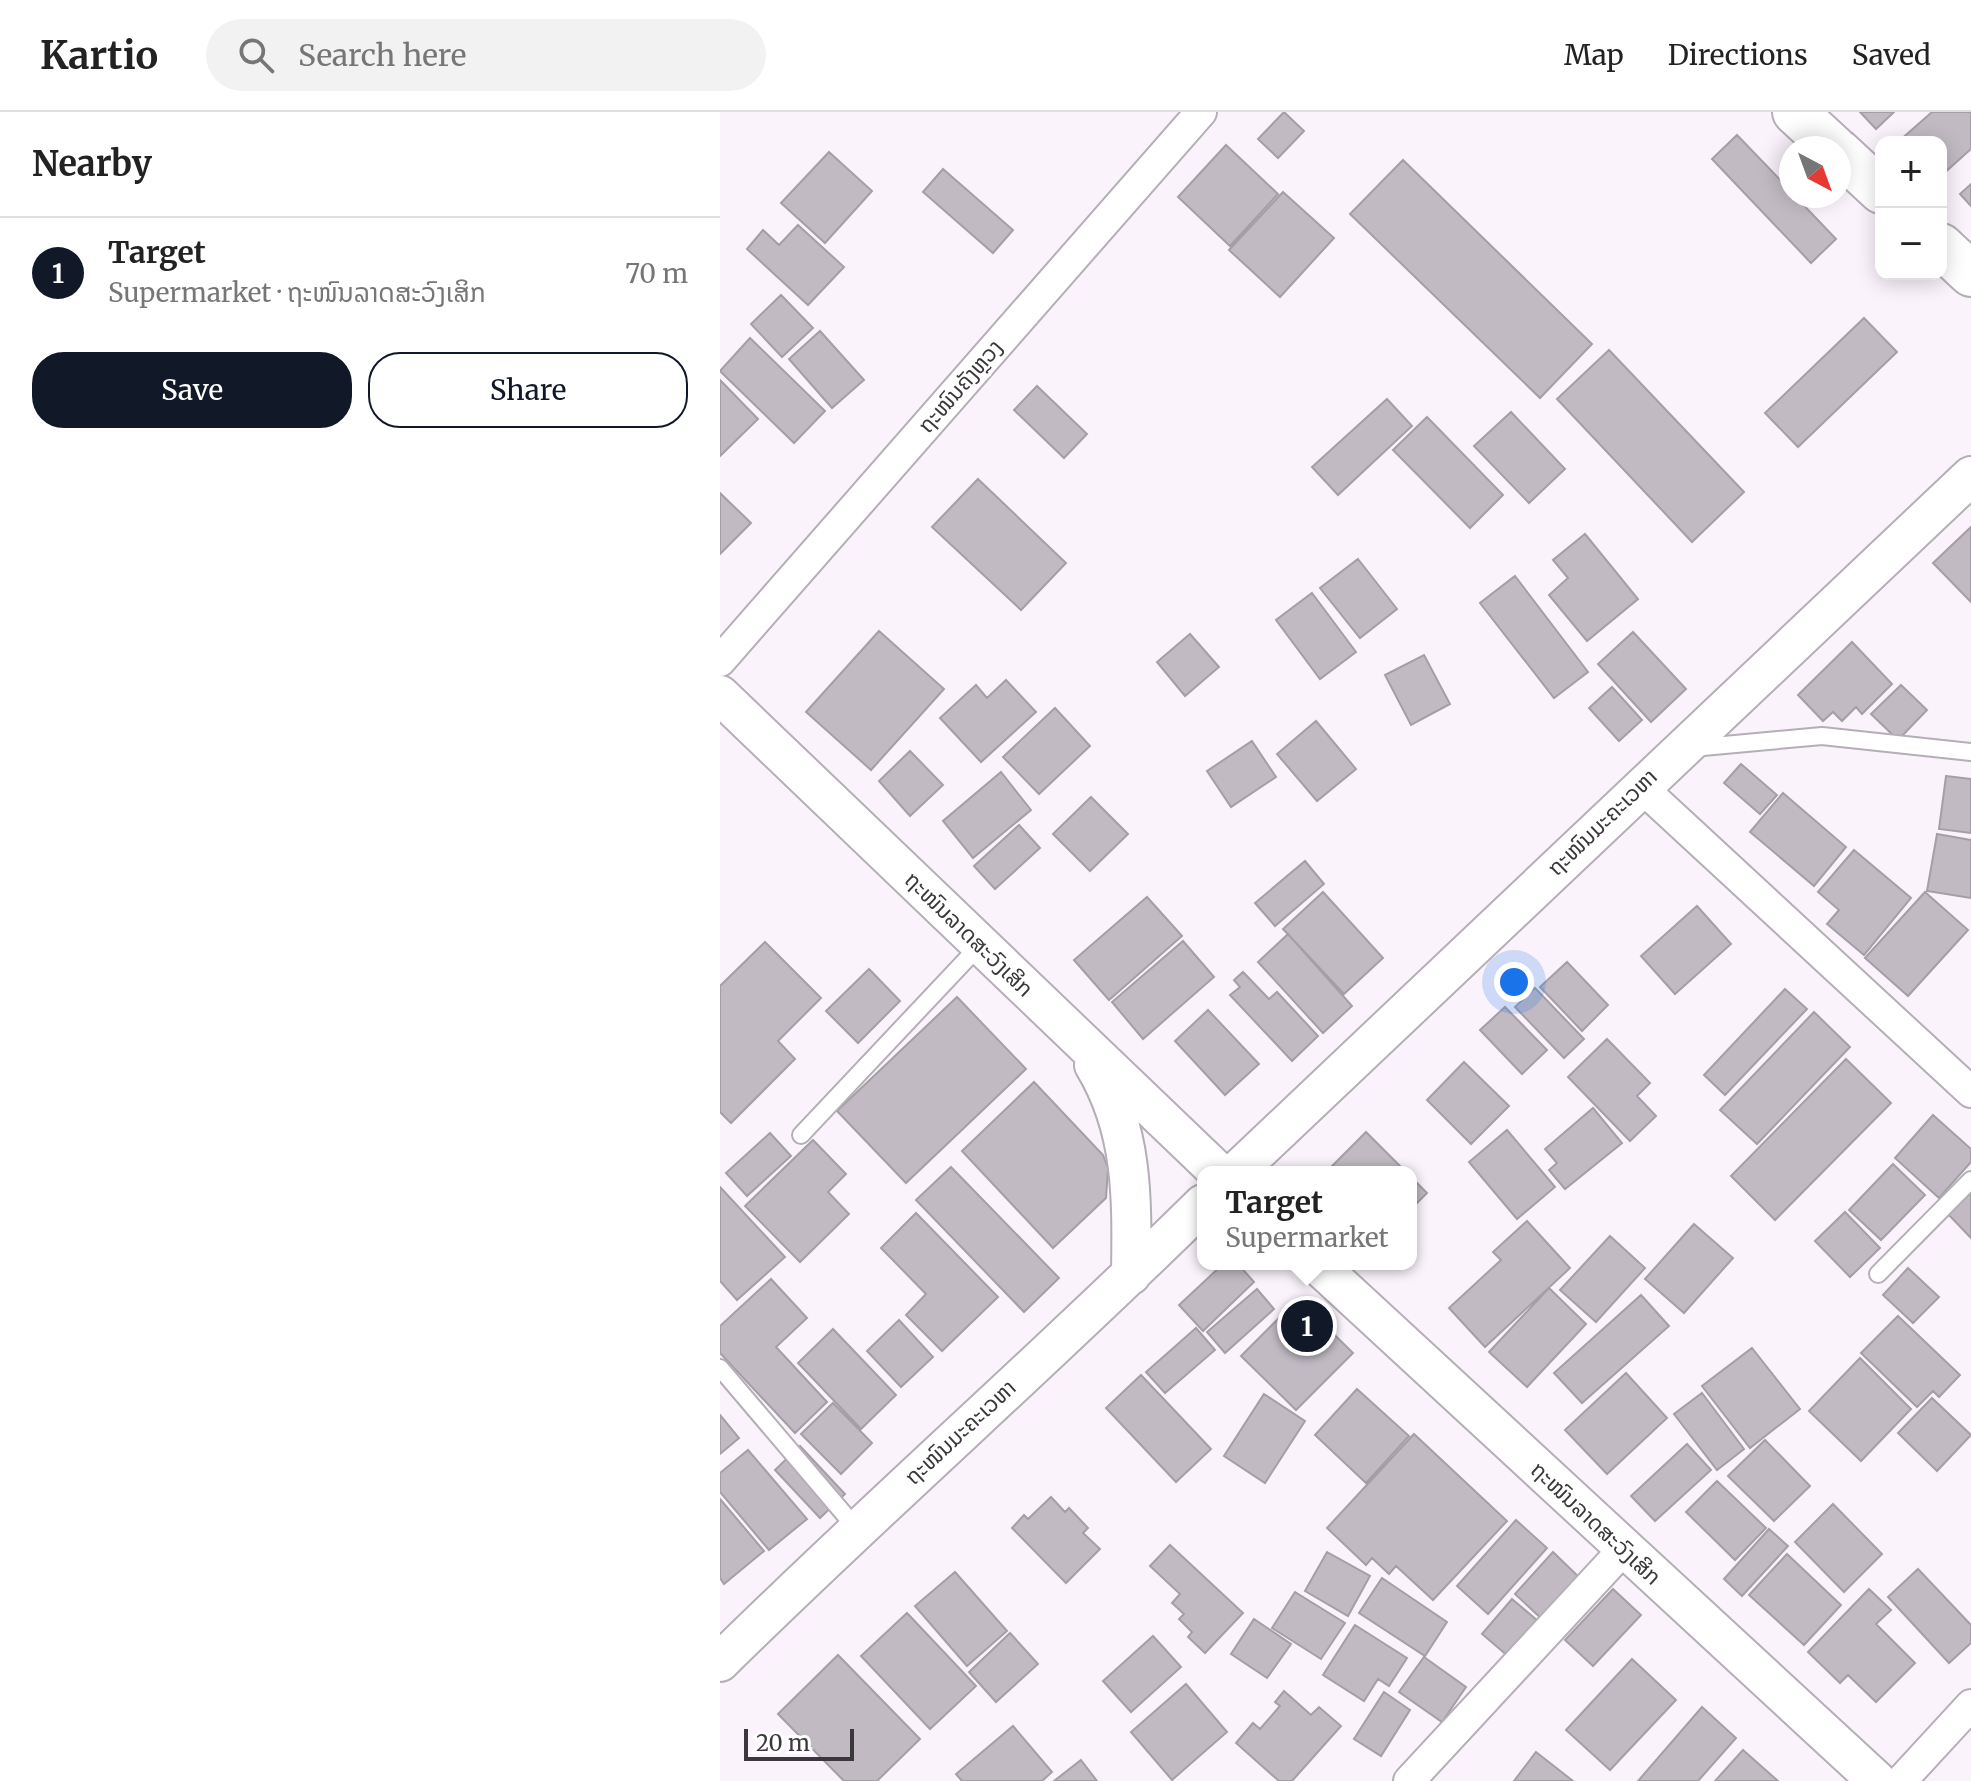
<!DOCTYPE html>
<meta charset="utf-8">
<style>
:root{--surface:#fff;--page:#f2f2f2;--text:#222;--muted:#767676;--line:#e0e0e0;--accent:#111827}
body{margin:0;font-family:Merriweather,"Noto Sans Lao",serif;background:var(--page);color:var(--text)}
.controls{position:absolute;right:24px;top:24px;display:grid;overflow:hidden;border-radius:16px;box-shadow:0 4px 20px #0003}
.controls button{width:72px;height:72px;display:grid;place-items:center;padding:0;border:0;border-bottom:2px solid var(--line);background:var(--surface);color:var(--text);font:40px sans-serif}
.compass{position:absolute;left:1059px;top:24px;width:72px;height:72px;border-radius:50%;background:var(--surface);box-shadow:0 4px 20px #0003;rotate:139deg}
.scale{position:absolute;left:24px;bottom:20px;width:110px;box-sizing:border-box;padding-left:8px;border:4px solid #3b383b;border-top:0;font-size:22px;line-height:28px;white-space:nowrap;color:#3b383b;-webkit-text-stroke:6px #fff;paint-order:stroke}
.you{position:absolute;left:794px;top:870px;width:28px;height:28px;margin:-20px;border:6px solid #fff;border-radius:50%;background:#1a73e8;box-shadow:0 0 0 12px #1a73e833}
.badge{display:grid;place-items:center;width:52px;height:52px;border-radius:50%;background:var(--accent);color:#fff;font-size:26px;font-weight:700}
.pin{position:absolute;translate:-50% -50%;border:4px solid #fff;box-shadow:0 2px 8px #0006}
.popup{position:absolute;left:477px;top:1054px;width:220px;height:104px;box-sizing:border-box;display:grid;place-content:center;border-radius:16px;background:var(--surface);filter:drop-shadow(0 2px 6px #0005);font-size:26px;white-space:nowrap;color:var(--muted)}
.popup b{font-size:30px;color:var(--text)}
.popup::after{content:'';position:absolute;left:50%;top:100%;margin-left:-16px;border:16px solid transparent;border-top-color:var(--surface)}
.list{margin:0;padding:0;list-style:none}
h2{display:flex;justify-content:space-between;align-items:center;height:104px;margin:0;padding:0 32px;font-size:34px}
h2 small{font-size:26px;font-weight:400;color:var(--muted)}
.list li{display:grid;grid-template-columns:52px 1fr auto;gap:24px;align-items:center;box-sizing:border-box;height:112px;padding:0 32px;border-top:2px solid var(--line)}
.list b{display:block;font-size:30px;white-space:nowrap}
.list p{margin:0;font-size:26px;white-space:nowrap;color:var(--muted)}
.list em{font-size:26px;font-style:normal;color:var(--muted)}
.actions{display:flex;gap:16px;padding:24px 32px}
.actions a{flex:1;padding:18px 0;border:2px solid var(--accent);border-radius:32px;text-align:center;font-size:28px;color:var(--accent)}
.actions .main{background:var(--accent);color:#fff}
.icon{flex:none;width:44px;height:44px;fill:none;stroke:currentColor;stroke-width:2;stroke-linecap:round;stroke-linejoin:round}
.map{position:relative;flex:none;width:1251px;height:1669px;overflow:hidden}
header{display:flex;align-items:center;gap:48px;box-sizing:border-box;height:112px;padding:0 40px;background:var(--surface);border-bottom:2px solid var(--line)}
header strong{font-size:38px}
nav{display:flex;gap:44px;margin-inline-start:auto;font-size:28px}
.search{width:560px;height:72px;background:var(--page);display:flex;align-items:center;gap:20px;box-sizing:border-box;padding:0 28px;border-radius:44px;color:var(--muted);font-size:30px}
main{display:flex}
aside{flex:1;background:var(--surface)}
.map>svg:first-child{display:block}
.building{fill:#c1bac3;stroke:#a49ea6;stroke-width:2}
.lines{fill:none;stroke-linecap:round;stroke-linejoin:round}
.service-casing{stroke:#b5aeb7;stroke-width:20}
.minor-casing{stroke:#b5aeb7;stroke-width:34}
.tertiary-casing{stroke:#b5aeb7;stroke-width:42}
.primary-casing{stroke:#b5aeb7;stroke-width:48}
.service{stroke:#fff;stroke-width:16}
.minor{stroke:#fff;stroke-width:30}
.tertiary{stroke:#fff;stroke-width:38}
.primary{stroke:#fff;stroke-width:44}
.labels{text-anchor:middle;stroke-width:7;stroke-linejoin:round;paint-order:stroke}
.street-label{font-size:22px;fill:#3b383b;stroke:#fff}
</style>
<header>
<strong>Kartio</strong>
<div class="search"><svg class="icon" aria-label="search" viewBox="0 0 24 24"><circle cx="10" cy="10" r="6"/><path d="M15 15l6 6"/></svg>Search here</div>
<nav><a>Map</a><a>Directions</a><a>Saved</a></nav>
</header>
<main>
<aside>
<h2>Nearby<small></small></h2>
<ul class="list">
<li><span class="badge">1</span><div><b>Target</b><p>Supermarket · ຖະໜົນລາດສະວົງເສິກ</p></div><em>70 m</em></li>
</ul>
<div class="actions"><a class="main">Save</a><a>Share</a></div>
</aside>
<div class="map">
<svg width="1251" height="1669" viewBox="0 0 1251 1669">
<rect width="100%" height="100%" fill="#fbf3fc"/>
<path class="building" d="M564,0L584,19L558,46L538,27Z
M1140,0H1174L1156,17Z
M1212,0H1251V37L1221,64V30L1179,29Z
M1017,23L1071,79V84H1075L1116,127L1091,151L992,47Z
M506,33L558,82L510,134L458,85Z
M109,40L152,79L105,131L61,91Z
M683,48L872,232L820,286L630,102Z
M223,57L293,118L273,141L203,80Z
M1251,72V94L1240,82Z
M563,80L614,126L560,185L509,138Z
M78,113L124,155L88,193L27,137L43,118L59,133Z
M61,183L93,216L62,245L31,212Z
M1144,206L1177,240L1078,335L1045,301Z
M100,219L144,268L112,296L69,247Z
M30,226L105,299L74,331L0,259Z
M889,238L1024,380L972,430L837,287Z
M0,268L38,307L0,344Z
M317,274L367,322L344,346L294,298Z
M667,287L692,314L618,383L592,355Z
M791,300L845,357L809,391L754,334Z
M707,305L783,383L750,416L673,338Z
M258,367L346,451L301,498L212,415Z
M0,381L31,411L0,442Z
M1251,415V490L1213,451Z
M865,422L918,487L867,529L829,483L848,466L833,448Z
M638,447L677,497L640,526L600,476Z
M795,464L868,560L834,586L760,491Z
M592,481L636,540L600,567L556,508Z
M159,519L224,577L151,658L86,600Z
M913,520L966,577L931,610L878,552Z
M470,522L499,555L465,584L437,550Z
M1132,530L1172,572L1142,602L1136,595L1122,609L1113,600L1103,609L1078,583Z
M704,543L730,592L691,613L665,563Z
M286,568L316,600L261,650L220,606L256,573L267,586Z
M1181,573L1207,598L1178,628L1151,602Z
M892,575L922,608L899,629L869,596Z
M335,596L370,634L319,682L283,645Z
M596,609L636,657L597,689L557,642Z
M532,629L556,665L511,695L487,659Z
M190,639L223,673L190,704L159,669Z
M1021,652L1057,683L1040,702L1004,671Z
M281,660L311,698L253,746L223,709Z
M1226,664L1251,667V721L1219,717Z
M1063,681L1126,735L1094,774L1030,720Z
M371,685L408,722L370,759L333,722Z
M299,713L320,736L275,777L254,754Z
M1217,722L1251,728V786L1207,779Z
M1134,738L1191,786L1144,843L1107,812L1119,798L1098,780Z
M585,749L604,772L555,814L535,791Z
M603,780L663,846L624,882L563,817Z
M1205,780L1248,818L1188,884L1145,846Z
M427,785L462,824L389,888L354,848Z
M977,794L1011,832L955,882L921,844Z
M568,822L632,894L603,921L538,850Z
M463,829L494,865L423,927L392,890Z
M45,830L101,886L58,929L75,947L11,1011L0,1000V874Z
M847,850L888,893L862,919L820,875Z
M149,857L180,889L138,931L106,899Z
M523,860L549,887L557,880L598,924L572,949L510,883L520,875L514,868Z
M815,876L864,927L844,946L795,895Z
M1065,877L1087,897L1005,983L984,963Z
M237,885L306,957L186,1071L117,999Z
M785,895L827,938L802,962L760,918Z
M488,898L539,952L505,983L455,929Z
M1094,900L1130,935L1037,1032L1000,998Z
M887,927L930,971L917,984L936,1004L910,1029L848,965Z
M1126,947L1171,991L1055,1108L1011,1064Z
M744,950L789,994L751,1032L707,988Z
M314,970L383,1043L388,1056L386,1086L333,1136L242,1039Z
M873,996L902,1031L845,1077L829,1058L837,1051L825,1037Z
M1213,1003L1251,1037V1050L1219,1086L1175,1046Z
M787,1018L835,1075L797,1107L749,1050Z
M646,1020L686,1060H614L609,1057Z
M50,1021L71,1044L27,1084L6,1061Z
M93,1028L126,1062L108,1080L129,1102L80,1150L25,1094Z
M1173,1052L1205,1083L1161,1128L1129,1098Z
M231,1055L339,1166L304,1200L196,1088Z
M691,1065L707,1081L691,1097Z
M0,1075L65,1145L17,1188L0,1169Z
M1251,1078V1126L1227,1101Z
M1125,1100L1160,1136L1130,1165L1095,1129Z
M196,1101L278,1185L222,1239L186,1203L206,1182L161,1136Z
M807,1109L850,1156L765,1235L729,1196L781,1148L773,1140Z
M974,1112L1013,1146L964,1201L925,1167Z
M890,1124L925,1156L876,1210L840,1178Z
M503,1152H518L534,1170L483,1219L459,1193Z
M1188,1156L1219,1185L1193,1211L1163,1183Z
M51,1167L87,1206L56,1235L107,1290L75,1321L0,1241V1214Z
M829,1176L866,1212L807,1275L769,1240Z
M537,1177L554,1197L505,1241L487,1220Z
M921,1183L949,1214L862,1291L834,1261Z
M578,1187L633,1241L576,1298L521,1244Z
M1178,1204L1240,1263L1219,1285L1213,1279L1197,1295L1141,1241Z
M179,1208L213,1245L181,1275L147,1239Z
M476,1216L495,1238L445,1281L426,1260Z
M113,1217L176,1283L141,1317L78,1251Z
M1032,1236L1080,1297L1030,1336L982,1274Z
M1140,1246L1191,1297L1141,1349L1089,1299Z
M906,1261L947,1306L887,1362L845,1318Z
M421,1263L491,1337L456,1370L386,1296Z
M637,1277L689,1324L646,1371L595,1323Z
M982,1281L1024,1337L997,1358L954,1302Z
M544,1282L585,1309L545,1371L504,1344Z
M1212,1286L1251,1323L1217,1359L1178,1321Z
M113,1291L152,1331L121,1362L81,1322Z
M0,1303L19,1326L0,1342Z
M694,1322L787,1409L713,1488L676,1454L669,1462L652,1446L646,1453L607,1416Z
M1045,1328L1090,1374L1054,1409L1008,1364Z
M967,1332L991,1358L935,1409L911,1384Z
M80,1334L125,1382L100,1406L55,1358Z
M28,1338L87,1407L49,1438L0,1380V1361Z
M997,1369L1046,1416L1015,1448L966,1400Z
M331,1385L345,1400L349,1396L368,1416L363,1421L380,1437L346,1471L292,1416L304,1403L308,1407Z
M0,1387L44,1439L4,1472L0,1466Z
M1113,1392L1162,1442L1124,1480L1075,1430Z
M796,1408L827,1436L768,1502L737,1474Z
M1049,1417L1068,1434L1022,1484L1004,1467Z
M450,1433L523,1501L485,1541L468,1525L472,1520L459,1507L464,1502L452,1491L460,1482L430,1454Z
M607,1440L650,1464L628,1504L585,1479Z
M833,1440L862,1468L824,1509L795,1482Z
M1067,1442L1121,1493L1084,1533L1029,1483Z
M1198,1457L1251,1513V1531L1229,1551L1168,1485Z
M235,1460L287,1519L247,1554L195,1494Z
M662,1466L727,1510L705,1544L639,1501Z
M893,1477L921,1503L873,1554L845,1528Z
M1149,1477L1171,1498L1156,1512L1195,1551L1156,1590L1128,1563L1120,1571L1088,1540Z
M575,1480L625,1511L601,1547L552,1516Z
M792,1487L818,1509L788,1544L762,1522Z
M187,1501L256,1574L210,1617L141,1544Z
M534,1507L571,1532L547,1566L511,1542Z
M635,1513L687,1546L669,1574L658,1567L644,1589L603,1563Z
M290,1521L318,1552L276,1590L249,1560Z
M433,1524L461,1555L411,1600L383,1569Z
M118,1543L200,1627L157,1669H124L58,1602Z
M704,1545L746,1575L722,1610L679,1580Z
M912,1547L956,1588L890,1658L846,1618Z
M466,1572L507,1620L452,1668L411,1620Z
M564,1579L591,1603L599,1595L621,1614L572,1669H559L516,1631L533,1611L540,1617L560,1594L555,1590Z
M664,1580L690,1598L661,1644L634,1627Z
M982,1595L1016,1626L978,1669H918Z
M293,1614L332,1660L322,1669H242L236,1662Z
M1023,1638L1058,1669H995Z
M816,1640L853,1669H794Z
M361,1648L377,1669H334Z"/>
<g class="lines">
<defs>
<path id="service" d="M972,636L1102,624L1251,640
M81,1023L260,833
M1158,1162L1251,1068
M0,1256L136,1416"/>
<path id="minor" d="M0,549L481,0
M920,674L1251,980
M689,1669L904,1437
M1181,1669L1251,1593"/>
<path id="tertiary" d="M0,583L498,1060
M374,953C414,1019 412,1089 411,1163
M516,1060L1251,364
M597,1152L1157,1669
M0,1550C158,1394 325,1248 483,1092"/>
<path id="primary" d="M1075,0L1114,36
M1119,40L1161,79
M1221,134L1251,162"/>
</defs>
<use href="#service" class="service-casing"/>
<use href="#minor" class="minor-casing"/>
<use href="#tertiary" class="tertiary-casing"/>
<use href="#primary" class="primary-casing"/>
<use href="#service" class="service"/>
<use href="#minor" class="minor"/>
<use href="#tertiary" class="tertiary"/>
<use href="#primary" class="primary"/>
</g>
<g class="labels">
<g class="street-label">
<text transform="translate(240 274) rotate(-49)" y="8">ຖະໜົນຄັງຫຼວງ</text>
<text transform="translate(882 710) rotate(-44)" y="8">ຖະໜົນມະຄະເວຫາ</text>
<text transform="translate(249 822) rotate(44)" y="8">ຖະໜົນລາດສະວົງເສິກ</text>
<text transform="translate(240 1320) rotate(-43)" y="8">ຖະໜົນມະຄະເວຫາ</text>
<text transform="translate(876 1411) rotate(43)" y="8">ຖະໜົນລາດສະວົງເສິກ</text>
</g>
</g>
</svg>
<div class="controls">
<button>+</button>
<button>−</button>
</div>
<svg class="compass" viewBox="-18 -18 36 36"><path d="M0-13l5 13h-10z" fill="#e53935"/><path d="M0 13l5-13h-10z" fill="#767676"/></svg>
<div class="scale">20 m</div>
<div class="you"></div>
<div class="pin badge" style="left:587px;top:1214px">1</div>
<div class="popup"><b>Target</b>Supermarket</div>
</div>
</main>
